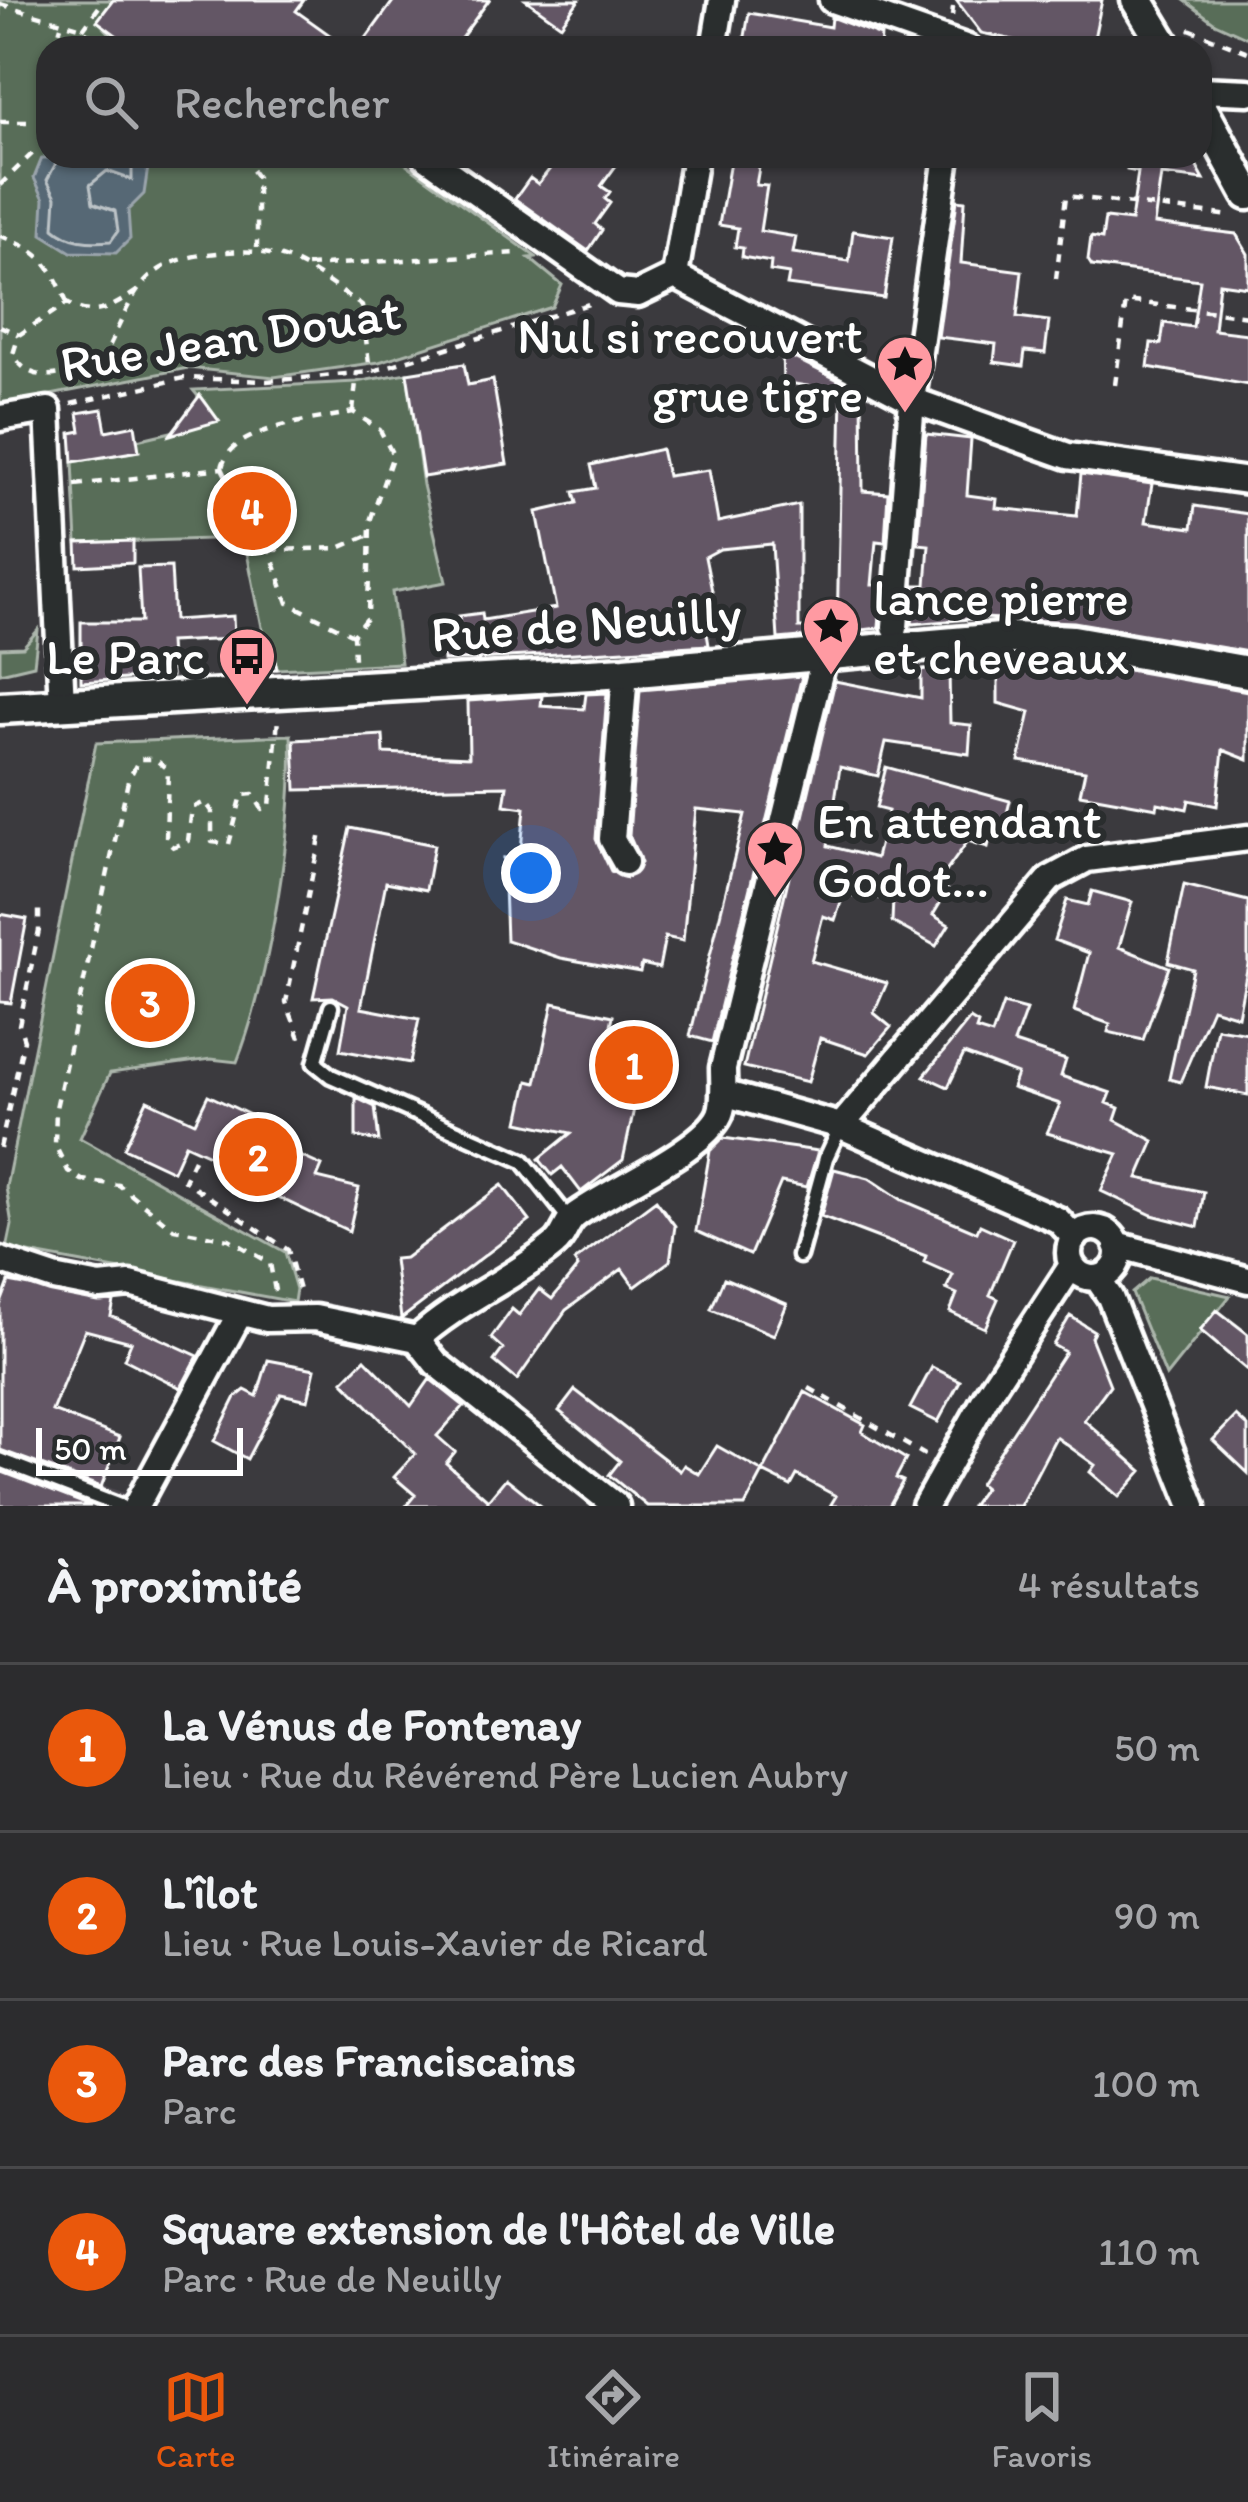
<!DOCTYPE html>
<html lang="fr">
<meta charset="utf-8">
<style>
:root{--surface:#2c2c2e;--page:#343436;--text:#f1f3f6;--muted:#a6a7aa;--line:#48484a;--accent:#ea580c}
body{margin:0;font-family:Itim,sans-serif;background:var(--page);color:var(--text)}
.scale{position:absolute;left:36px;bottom:30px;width:207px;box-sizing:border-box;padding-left:12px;border:6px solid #fff;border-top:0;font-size:33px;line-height:42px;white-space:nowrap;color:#fff;-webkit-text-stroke:9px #2a2d2e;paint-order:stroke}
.you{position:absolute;left:531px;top:873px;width:42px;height:42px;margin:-30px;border:9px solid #fff;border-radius:50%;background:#1a73e8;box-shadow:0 0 0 18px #1a73e833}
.badge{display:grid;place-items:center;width:78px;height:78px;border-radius:50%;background:var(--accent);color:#fff;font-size:39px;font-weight:700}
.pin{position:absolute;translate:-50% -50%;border:6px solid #fff;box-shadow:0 3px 12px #0006}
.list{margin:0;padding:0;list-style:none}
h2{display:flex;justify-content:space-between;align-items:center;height:156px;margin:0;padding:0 48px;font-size:51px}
h2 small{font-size:39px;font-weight:400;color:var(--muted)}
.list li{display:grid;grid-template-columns:78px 1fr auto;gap:36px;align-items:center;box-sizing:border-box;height:168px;padding:0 48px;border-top:3px solid var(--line)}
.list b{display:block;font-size:45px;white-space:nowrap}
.list p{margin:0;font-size:39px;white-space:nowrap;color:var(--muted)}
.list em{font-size:39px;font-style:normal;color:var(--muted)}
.icon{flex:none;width:66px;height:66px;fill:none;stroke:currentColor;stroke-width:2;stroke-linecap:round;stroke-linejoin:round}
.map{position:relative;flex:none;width:1248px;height:1506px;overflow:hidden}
.search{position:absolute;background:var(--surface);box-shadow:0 3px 9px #0004;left:36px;right:36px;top:36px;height:132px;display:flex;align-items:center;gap:30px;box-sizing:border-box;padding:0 42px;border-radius:36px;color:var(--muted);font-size:45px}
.sheet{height:828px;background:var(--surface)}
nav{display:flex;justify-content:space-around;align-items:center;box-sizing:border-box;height:168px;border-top:3px solid var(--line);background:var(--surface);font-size:33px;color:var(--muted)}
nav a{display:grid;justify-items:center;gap:6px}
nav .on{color:var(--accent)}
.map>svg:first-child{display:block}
.built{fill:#4b474e}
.green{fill:#586d58;stroke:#acb6ac;stroke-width:3}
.water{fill:#576874;stroke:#9aa4ac;stroke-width:3}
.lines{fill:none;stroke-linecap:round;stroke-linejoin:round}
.shore{stroke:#bcc3c7;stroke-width:3}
.building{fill:#645765;stroke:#fff;stroke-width:3}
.service-casing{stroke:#fff;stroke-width:21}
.minor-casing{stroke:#fff;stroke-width:33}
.tertiary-casing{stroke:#fff;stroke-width:39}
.path{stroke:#fff;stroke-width:4.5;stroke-dasharray:9 9;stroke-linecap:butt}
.service{stroke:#2a2d2e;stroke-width:12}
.minor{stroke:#2a2d2e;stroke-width:24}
.tertiary{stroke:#2a2d2e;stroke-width:30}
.labels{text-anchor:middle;stroke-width:12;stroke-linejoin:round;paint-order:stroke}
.poi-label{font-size:51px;fill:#fff;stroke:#2a2d2e;text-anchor:end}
.street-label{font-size:51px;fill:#fff;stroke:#2a2d2e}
</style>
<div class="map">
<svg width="1248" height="1506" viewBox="0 0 1248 1506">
<rect width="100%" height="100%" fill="#3b3a3e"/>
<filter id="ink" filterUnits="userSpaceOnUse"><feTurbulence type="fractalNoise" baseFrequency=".00833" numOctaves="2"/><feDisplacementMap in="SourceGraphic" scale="24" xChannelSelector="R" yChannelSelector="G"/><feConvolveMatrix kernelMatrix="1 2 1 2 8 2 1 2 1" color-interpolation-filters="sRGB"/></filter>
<g filter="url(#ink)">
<path class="built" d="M0,1445L126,1494L120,1506H0Z"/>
<path class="green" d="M0,0H113L98,21L124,48H48V156H395L536,257L529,258L562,285L552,307L379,362L274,377L188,368L0,405Z
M1184,0H1248V38L1215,23Z
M407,373L423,485L446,582L392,592L401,663L277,669L271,643L265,642L244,538L77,543L73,462L138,451L137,440L218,421L193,390L356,382Z
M38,630L34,665L0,673V648L23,647Z
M291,735C295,822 269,981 237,1062L211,1059L110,1073L80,1138L285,1252L296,1289L294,1302L7,1249L12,1225L6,1187L96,743Z
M1150,1278L1230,1296L1166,1376L1132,1293Z"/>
<path class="water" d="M141,156L148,167L144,194L128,210L130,239L116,253L71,252L42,234L44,199L34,178L42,158Z"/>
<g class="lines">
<path class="shore" d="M60,156L47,180L56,197L54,228C70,242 89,243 111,241L118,231L115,211L93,203L90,185L107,171L132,180V156"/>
</g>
<path class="building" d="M113,0H304L296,11L348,48H298L286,39L279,48H111L119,37L97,21Z
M394,0H489L454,48H359Z
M526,0H579L561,25Z
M956,0H1102L1092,48H1051L981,33Z
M749,13L830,27L831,17L881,36L880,48H743Z
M560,156H623L601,186L610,192L605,199L610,203L595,224L602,230L588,251L515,199L530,178L538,184Z
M731,156H761L756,185L767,186L760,231L796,237L793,253L849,261L853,231L893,237L884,298L787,285L789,274L770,271L771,262L742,257L743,248L735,247L738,228L719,225Z
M1128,156H1191L1204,180L1161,175L1154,224L1236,234L1248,254V287L1219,283L1214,330L1248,334V385L1148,367L1151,343L1161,344L1164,323L1193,327L1200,280L1092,266L1088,260L1091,237L1102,239L1105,218L1131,221L1138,172L1127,170Z
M957,200L965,201L961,263L1022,271L1017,317L1049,321L1045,353L1025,351L1023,366L994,362L996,344L938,337Z
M782,352L862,392L863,491L888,493L885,542L876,541L872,585H882L879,628L837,633L842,392L783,382Z
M464,364L468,385L493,380L507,464L423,477L407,373Z
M200,395L219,421L170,435Z
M102,409L106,431L135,425L139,451L73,462L71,433L81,431L78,413Z
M926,434L971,439L967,495L997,499L996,508L1077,516L1081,474L1152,484L1146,522L1192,528L1195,506L1248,514V652L1074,622L982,618L912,624L915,585H926L929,545L918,544Z
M661,449L667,476L709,470L718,522L799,505V628H813L812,636L778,639L772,544L720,549L705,557L718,620L705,622L709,645L443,661V631L460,630L459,616L482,613L483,620L556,608L537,512L577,503L574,492L596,488L591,465Z
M133,541V563L78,566L77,543Z
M171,567L174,620L233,616L234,639L169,642L171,676L81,682V622H141L138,568Z
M271,642L277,669L233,671L232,644Z
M1012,658L1071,660L1248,691V760L1223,750L1217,806L1189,800L1187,809L1158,803L1157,808L1080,794L1085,771L1019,761L1030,712L998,703V659Z
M949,669L950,723L971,725L969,754L886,742L878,776L840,767L828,846L876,858L888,811L876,808L886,767L1010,801L1000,841L990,839L988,847L968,841L938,883L948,890L933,915L949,925L936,946L892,922L893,899L843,896L835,920L823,916L811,961L887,983L874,1013L891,1027L868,1054L820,1038L808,1082L744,1067L835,681L921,698V670Z
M802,676L712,1042L690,1036L745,814L696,809L683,941L665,937L659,968L642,964L640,972L561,958L506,940L503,858L520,860L525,808L504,805L507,786L296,790L294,740L383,735L384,753L469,757L468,701L542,696L541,706L584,709L586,694L607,693L596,839L611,871L626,878L641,863L629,835L640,690Z
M350,828L434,845L426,890L386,882L361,1008L419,1019L410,1063L340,1050L348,1005L333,997L313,998Z
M1184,885L1248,901V964L1238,1016L1212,1008L1180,1082L1169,1079L1193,969L1168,962Z
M1092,891L1132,902L1119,947L1169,967L1143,1040L1108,1032L1110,1024L1074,1011L1089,953L1054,940L1067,900L1088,905Z
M0,914L27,919L11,1003L0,1002Z
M553,1003L613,1016L606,1048L617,1051L611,1078L620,1080L615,1100L635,1104L623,1160L581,1192L562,1167L552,1175L539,1159L571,1133L519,1122L528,1081L536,1083Z
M1003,1004L1026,1010L1014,1043L1066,1060L1061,1076L1111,1093L1107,1103L1119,1108L1115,1120L1154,1141L1138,1178L1204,1192L1198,1227L1152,1215L1101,1191L1118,1154L1047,1133L1060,1104L1012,1088L1017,1074L964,1054L948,1087L924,1076L970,1019L978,1024L976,1030L992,1035Z
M1217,1028L1248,1033V1095L1206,1087Z
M208,1095L256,1118L250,1133L322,1166L317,1178L359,1188L349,1231L229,1174L233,1166L185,1144L173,1171L124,1148L147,1100L195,1122Z
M356,1098L375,1107L379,1141L356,1137Z
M723,1138L818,1151L807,1187L781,1182L750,1255L696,1231L710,1151Z
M834,1169L869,1178L902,1200L977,1232L980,1225L1013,1240L990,1295L998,1299L985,1328L950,1312L957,1294L946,1289L953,1275L924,1262L926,1256L821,1216Z
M502,1185L530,1221L401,1319L394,1259L405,1258Z
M656,1200L675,1226L670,1261L635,1287L622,1269L566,1310L517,1380L494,1361L503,1349L491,1338L512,1309L519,1315L539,1289L552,1299L578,1267L574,1261Z
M724,1278L787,1304L774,1335L711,1309Z
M9,1282L114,1302L111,1316L198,1356L181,1388L124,1359L131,1342L85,1330L52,1411L120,1437L101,1487L0,1450V1306Z
M1217,1310L1248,1334V1371L1200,1330Z
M1070,1316L1094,1331L1091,1337L1110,1385L1084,1420L1142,1471L1119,1497L1090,1472L1095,1465L1056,1437L1020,1506H971L984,1488L979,1484L1065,1352L1053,1345Z
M365,1359L411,1406L430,1379L464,1406L437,1436L455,1452L446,1463L488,1500L506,1478L541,1506H406L415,1495L394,1477L415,1454L343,1381Z
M268,1360L315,1369L308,1400L281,1394L247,1459L214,1441L236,1397L245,1390L257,1396Z
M932,1367L960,1381L938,1422L910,1408Z
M575,1390L680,1471L684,1465L699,1474L717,1446L763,1472L745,1506H647L609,1475L620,1461L559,1411Z
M805,1392L865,1425L862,1432L906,1459L896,1478L903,1481L889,1506H830L836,1496L797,1475L791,1486L763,1472Z
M1236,1416L1248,1427V1473L1213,1440Z
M0,1471L91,1506H0Z"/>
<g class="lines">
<defs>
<path id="service" d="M331,1007L315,1063L331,1076L523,1161L569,1219
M799,1256L826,1158L841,1126
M0,1460L120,1506"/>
<path id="minor" d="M832,0L968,48
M714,48L722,0
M1200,90L1248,92
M425,156L618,292L638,294L675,276
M675,276L912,400L1068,456L1248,481
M675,276L695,156
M0,418L48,410L62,705
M895,627L912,400L947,156
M625,672L612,839L625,862
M723,1093L841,1126L1058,1220L1075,1238
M841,1126L1050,879L1087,859L1248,838
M1069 1253a25 25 0 1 1 50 0a25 25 0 1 1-50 0Z
M1117,1245L1248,1280
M0,1260L54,1278L100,1287L130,1284L267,1319L315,1318L417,1339L436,1363L616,1506
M1097,1278L1110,1297L1193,1506
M417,1339C458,1301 511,1281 555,1244C565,1236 565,1223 576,1215C609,1190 704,1150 720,1114C725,1101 723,1082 723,1068L825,653
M136,1506L240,1313
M925,1506L989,1392L1072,1265"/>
<path id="tertiary" d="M1137,0L1166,48
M1200,106L1248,194
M0,708L625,672L1012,638L1073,641L1248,672"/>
</defs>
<use href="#service" class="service-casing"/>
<use href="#minor" class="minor-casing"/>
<use href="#tertiary" class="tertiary-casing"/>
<path class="path" d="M0,4L79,27L108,48
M952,16L954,0
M83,29L104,0
M1189,29L1248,52
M54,48L61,26
M0,122H27
M241,156L257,177V248
M0,185L33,153
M0,236C40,250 51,264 67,303
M307,266L517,253
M1056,279L1066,196L1231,216
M137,291C112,307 95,320 67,303L19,335L13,354C33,391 71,371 102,360C114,339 123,313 136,293C154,266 178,258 208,254C285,244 301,264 362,306L370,372
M0,326L19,335
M1115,385L1126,301L1248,316
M71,404L184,378L267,381L370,372L592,303
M353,412L357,372
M222,468C230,425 318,421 353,412L380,430L393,455L370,521L368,616L353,635L354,660
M222,468L253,532L270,551L288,603L353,635
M75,485L222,468
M270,550L339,548L369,535
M300,1038L286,1002L321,833
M0,1148L24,1040L19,1025L39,930V904
M194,1159L184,1180L288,1250L300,1294
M275,1291L270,1263L229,1239L174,1229L119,1185L82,1180L68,1171L55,1145L56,1108L128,781L139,759H155L168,770L166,840L173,847L188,841L192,808L205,802L212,811V842L229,844L242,795L253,794L262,809L270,806L278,719
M809,1388L925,1455"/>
<use href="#service" class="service"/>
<use href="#minor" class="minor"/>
<use href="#tertiary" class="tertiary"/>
</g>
</g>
<defs>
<symbol id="sight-pin" viewBox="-11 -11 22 30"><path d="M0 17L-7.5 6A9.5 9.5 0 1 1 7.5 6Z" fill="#ff9aa2" stroke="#2a2d2e"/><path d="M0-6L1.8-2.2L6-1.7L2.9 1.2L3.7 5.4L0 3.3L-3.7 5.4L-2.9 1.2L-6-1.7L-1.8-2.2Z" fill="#111"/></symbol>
<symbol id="bus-pin" viewBox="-11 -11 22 30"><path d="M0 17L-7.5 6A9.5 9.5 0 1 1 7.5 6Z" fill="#ff9aa2" stroke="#2a2d2e"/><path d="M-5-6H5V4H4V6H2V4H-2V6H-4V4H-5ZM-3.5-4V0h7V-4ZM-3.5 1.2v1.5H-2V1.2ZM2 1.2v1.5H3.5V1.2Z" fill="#111"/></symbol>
</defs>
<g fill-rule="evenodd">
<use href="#sight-pin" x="872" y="331" width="66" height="90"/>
<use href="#sight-pin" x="798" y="593" width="66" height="90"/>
<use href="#bus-pin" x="214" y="623" width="66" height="90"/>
<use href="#sight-pin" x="742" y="816" width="66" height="90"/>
</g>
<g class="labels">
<g class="poi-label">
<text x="863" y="353">Nul si recouvert<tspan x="863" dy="59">grue tigre</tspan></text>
<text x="873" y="615" text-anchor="start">lance pierre<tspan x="873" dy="59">et cheveaux</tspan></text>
<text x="205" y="674">Le Parc</text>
<text x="817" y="838" text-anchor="start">En attendant<tspan x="817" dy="59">Godot...</tspan></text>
</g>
<g class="street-label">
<text transform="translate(230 337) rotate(-9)" y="18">Rue Jean Douat</text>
<text transform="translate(586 623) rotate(-4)" y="18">Rue de Neuilly</text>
</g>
</g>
</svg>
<div class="scale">50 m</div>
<div class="you"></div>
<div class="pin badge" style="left:634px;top:1065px">1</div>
<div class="pin badge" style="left:258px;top:1157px">2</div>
<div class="pin badge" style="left:150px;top:1003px">3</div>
<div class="pin badge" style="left:252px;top:511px">4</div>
<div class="search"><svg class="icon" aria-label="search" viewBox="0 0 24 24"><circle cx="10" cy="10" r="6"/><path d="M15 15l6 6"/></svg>Rechercher</div>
</div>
<section class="sheet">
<h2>À proximité<small>4 résultats</small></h2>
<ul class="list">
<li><span class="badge">1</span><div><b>La Vénus de Fontenay</b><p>Lieu · Rue du Révérend Père Lucien Aubry</p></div><em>50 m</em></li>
<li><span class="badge">2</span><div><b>L'îlot</b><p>Lieu · Rue Louis-Xavier de Ricard</p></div><em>90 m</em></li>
<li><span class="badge">3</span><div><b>Parc des Franciscains</b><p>Parc</p></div><em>100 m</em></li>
<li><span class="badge">4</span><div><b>Square extension de l'Hôtel de Ville</b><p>Parc · Rue de Neuilly</p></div><em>110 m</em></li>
</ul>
</section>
<nav>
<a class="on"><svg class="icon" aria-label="map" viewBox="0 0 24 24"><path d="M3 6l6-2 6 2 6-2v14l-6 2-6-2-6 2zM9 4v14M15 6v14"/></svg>Carte</a>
<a><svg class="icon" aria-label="directions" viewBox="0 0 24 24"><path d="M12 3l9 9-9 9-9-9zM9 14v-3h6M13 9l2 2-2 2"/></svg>Itinéraire</a>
<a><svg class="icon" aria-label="saved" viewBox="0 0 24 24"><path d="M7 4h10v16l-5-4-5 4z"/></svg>Favoris</a>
</nav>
